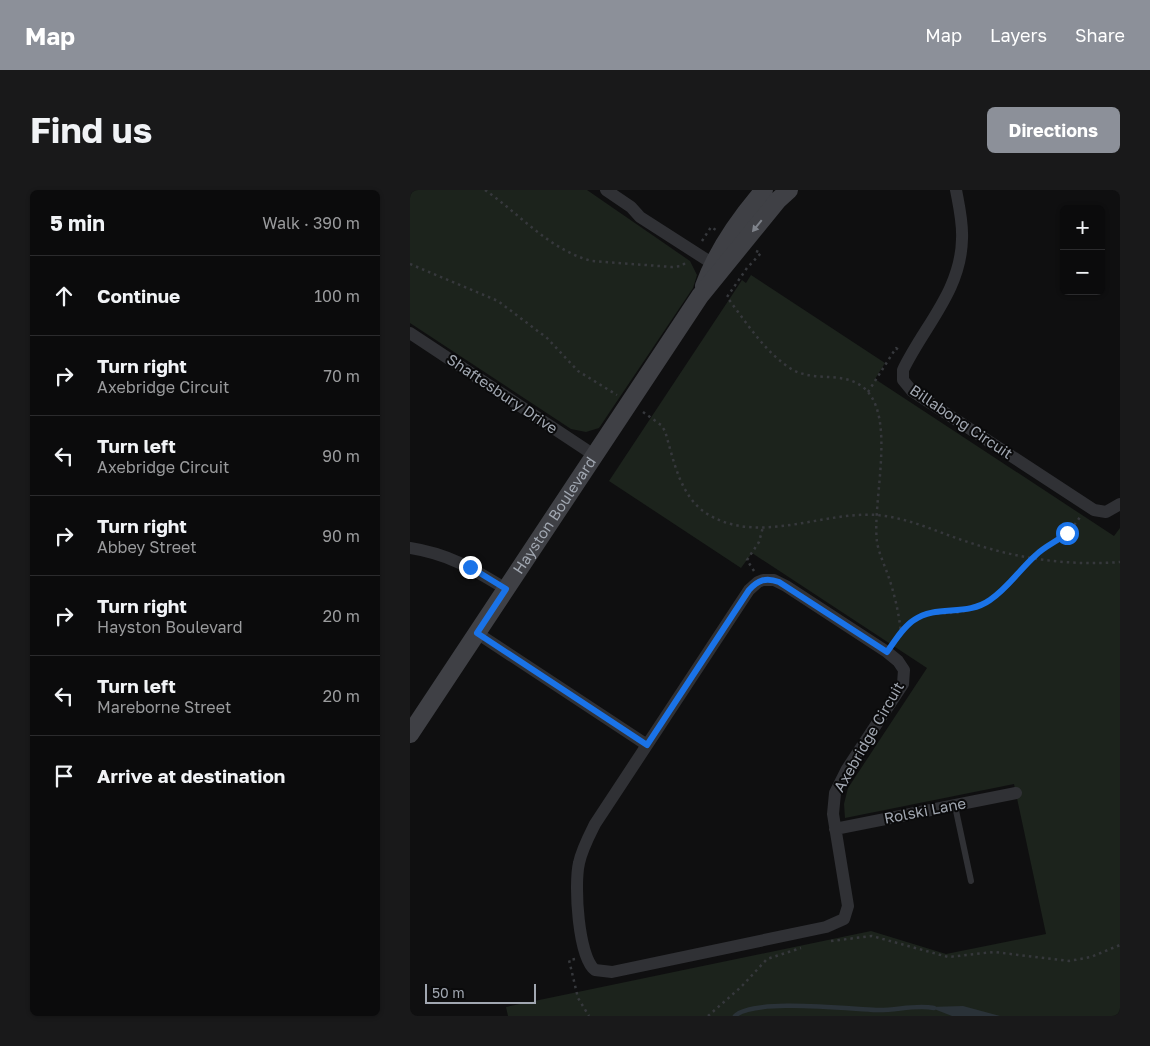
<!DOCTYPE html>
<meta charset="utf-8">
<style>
:root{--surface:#0b0b0c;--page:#19191a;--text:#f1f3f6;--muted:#9a9b9d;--line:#2b2b2d;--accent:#8c9099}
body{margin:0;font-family:"Golos Text",sans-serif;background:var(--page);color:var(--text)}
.controls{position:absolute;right:15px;top:15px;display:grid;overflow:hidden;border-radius:8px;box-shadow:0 1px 4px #0004}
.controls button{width:45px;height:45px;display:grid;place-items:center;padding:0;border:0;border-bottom:1px solid var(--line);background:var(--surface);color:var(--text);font:25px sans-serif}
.scale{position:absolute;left:15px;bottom:12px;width:111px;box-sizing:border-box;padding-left:5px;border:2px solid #a1a7b1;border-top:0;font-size:14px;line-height:18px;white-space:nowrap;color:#a1a7b1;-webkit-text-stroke:4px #0a0a0b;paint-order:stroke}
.stop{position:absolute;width:15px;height:15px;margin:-11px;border:4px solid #1a73e8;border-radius:50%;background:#fff}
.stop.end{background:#1a73e8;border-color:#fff;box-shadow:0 1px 5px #0008}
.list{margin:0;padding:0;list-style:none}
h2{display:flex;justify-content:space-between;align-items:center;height:65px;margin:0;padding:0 20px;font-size:21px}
h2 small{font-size:16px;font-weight:400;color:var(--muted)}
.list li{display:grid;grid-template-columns:32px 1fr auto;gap:15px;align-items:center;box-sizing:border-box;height:80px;padding:0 20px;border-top:1px solid var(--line)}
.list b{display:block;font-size:19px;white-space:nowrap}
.list p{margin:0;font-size:16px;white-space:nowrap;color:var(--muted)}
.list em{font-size:16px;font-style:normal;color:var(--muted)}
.icon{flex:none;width:28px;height:28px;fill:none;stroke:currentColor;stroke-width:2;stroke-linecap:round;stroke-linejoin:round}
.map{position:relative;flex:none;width:710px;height:826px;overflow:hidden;border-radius:8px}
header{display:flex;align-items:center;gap:30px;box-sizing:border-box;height:70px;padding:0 25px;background:var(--accent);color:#fff}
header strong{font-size:24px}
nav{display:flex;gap:28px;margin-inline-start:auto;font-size:18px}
.intro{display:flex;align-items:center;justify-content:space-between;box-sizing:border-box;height:120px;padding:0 30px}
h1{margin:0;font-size:35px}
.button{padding:12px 22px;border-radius:8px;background:var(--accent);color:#fff;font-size:18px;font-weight:700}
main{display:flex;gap:30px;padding:0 30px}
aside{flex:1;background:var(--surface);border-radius:8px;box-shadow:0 1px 4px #0004}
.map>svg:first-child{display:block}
.green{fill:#1c231c}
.water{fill:#2a3238}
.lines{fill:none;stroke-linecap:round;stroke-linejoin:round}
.stream{stroke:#2a3238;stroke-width:4.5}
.path{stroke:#36383c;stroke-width:2.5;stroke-dasharray:2.5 4;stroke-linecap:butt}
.lane{stroke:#303135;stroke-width:6}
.street{stroke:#303135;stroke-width:12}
.secondary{stroke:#3f4045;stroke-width:18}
.oneway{fill:#7f838b}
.route{stroke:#1a73e8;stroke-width:6}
.labels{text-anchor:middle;stroke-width:4;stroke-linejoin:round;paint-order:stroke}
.street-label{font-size:15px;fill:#a1a7b1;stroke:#0a0a0b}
</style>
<header>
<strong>Map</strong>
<nav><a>Map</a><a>Layers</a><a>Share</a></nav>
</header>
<div class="intro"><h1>Find us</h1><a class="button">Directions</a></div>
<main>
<aside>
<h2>5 min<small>Walk · 390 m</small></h2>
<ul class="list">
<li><svg class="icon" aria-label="ahead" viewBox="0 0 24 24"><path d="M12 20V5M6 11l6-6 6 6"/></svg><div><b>Continue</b></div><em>100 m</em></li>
<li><svg class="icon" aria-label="right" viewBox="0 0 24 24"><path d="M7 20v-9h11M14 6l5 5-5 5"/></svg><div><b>Turn right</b><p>Axebridge Circuit</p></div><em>70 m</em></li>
<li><svg class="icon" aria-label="left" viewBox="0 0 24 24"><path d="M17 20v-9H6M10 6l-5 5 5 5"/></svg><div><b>Turn left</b><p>Axebridge Circuit</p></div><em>90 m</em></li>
<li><svg class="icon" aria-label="right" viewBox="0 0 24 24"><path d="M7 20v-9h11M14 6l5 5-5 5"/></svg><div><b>Turn right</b><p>Abbey Street</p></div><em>90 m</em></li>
<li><svg class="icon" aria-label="right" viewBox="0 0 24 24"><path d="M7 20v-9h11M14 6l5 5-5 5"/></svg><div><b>Turn right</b><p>Hayston Boulevard</p></div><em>20 m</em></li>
<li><svg class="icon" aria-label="left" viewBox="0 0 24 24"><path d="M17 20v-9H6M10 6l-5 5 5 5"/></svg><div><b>Turn left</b><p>Mareborne Street</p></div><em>20 m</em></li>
<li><svg class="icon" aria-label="arrive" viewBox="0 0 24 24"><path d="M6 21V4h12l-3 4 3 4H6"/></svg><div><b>Arrive at destination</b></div></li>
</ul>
</aside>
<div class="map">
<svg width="710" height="826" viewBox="0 0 710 826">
<rect width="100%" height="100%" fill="#0f0f10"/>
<path class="green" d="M0,0H177L280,71L287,85L283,98L189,238L176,242L161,239L0,133Z
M341,85L475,173L465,189L704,346L710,338V826H98L96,817L461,741L536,764L636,744L604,594L435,628L434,614L438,598L517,478L342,363L331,378L199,291L332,90L336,93Z"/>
<path class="water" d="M553,816L590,826H542L519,817Z"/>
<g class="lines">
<path class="stream" d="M325,826C343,808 439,819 466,820C485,821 505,814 524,818"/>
<path class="path" d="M75,0C110,24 139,60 182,71L262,77L271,76L277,72
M0,1L6,0
M292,51L301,37L306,40
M346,61L351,63L337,78L317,107C336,132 356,164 383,180C407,193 438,179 458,202C485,234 462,313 467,352C469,364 475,376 479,388C485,406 489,424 491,443
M0,74L88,111L137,148L168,181L207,205
M458,202L486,158L490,161
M233,222L251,235L255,241C264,271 270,308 299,325C350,355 413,321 467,325C500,328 529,343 561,353C609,369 660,376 710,372
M344,381L337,370L349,352L353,337
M485,451C516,408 533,433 570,416C594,405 608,381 627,364C641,351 659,345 670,327
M421,751L462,746L538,767L584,762L659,771L681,767L710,755
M165,769L159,770L168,808L179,826
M298,826L331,797L357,769L391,758"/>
<path class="lane" d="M545,616L561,691"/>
<path class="street" d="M196,0L221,17L230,27L311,79
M546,0C549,16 553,33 552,49C551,101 514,136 493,180V190L502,201L684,320L696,322L710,314
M0,143L184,265
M0,358C39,364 63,379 96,399
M353,390H364L376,396L477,462L488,471L494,480L493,494L437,579L425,603L423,624L438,716L434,729L416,737L202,782L185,780C168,767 164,694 169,673C172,659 179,646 185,634L339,400L348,392Z
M67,443L237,555
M425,639L606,603"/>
<g class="secondary">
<path d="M294,96C307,60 329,29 354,0"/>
<path id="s1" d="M0,544L290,106L368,10L379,0"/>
</g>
</g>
<defs><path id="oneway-solid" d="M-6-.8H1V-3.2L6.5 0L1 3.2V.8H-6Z" transform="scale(1.25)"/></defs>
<use class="oneway" href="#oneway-solid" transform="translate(347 36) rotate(129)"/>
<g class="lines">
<path class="route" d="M60,377L96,399L67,443L237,555L339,400C348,390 356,387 369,392L477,462C485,451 493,437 504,430C527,414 556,427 580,410C598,398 610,379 626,365C635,356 648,351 657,343"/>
</g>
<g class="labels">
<g class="street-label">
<text transform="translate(92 204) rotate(34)" y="5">Shaftesbury Drive</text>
<text transform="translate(551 232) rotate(34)" y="5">Billabong Circuit</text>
<text dy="5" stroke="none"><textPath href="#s1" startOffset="262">Hayston Boulevard</textPath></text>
<text transform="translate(459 547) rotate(-60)" y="5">Axebridge Circuit</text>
<text transform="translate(515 621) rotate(-11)" y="5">Rolski Lane</text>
</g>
</g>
</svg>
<div class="controls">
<button>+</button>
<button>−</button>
</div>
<div class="scale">50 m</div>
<div class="stop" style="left:657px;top:343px"></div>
<div class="stop end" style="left:60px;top:377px"></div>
</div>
</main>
